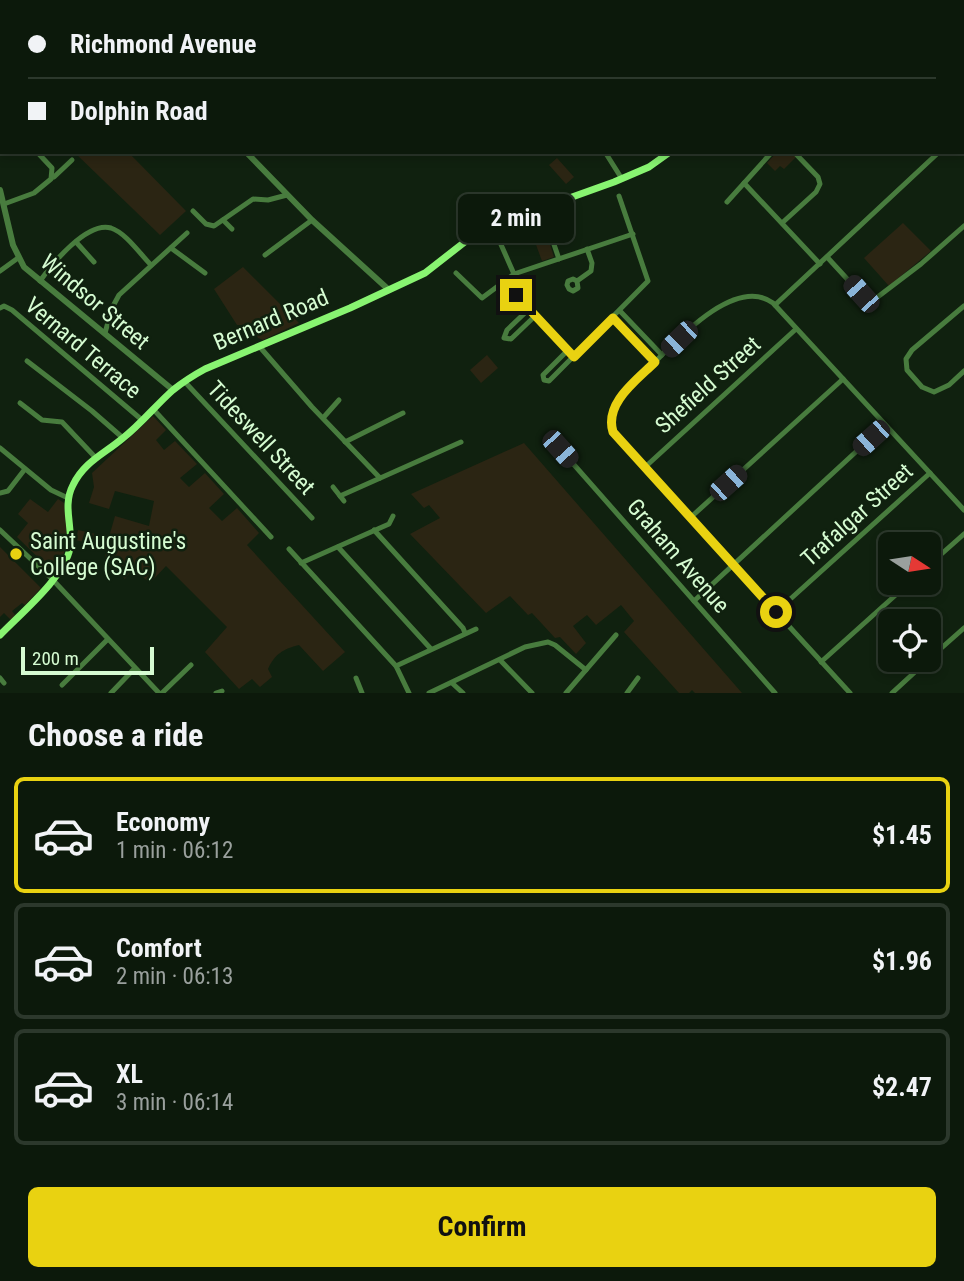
<!DOCTYPE html>
<meta charset="utf-8">
<style>
body{margin:0;font-family:"Roboto Condensed",sans-serif;background:#1a2619;color:#f1f3f6;height:100vh;display:flex;flex-direction:column;font-size:26px;white-space:nowrap}
*{box-sizing:border-box;margin:0}
p{font-size:23px;color:#9aa09d}
.icon{flex:none;width:38px;height:38px;fill:none;stroke:currentColor;stroke-width:2;stroke-linecap:round;stroke-linejoin:round}
.map{position:relative;height:693px;overflow:hidden}
.details{display:flex;flex-direction:column;background:#0c190b;flex:1}
.details>*{flex:none}
.hud{position:absolute;left:0px;top:0px;width:964px;height:154px;box-shadow:0 4px 10px #0003,0 0 0 2px #2c382c;display:grid;align-content:center;height:154px;padding:0 28px;background:#0c190b}
.needle{width:46px;rotate:102deg}
.fabs{position:absolute;left:878px;top:532px;display:grid;gap:14px}
.fabs a{display:grid;place-items:center;width:63px;height:63px;border-radius:10px;background:#0c190b;box-shadow:0 4px 10px #0003,0 0 0 2px #2c382c;font-size:35px}
.scale{position:absolute;left:21px;bottom:18px;width:133px;box-sizing:border-box;padding-left:7px;border:4px solid #d6fcd2;border-top:0;font-size:19px;line-height:24px;white-space:nowrap;color:#d6fcd2;-webkit-text-stroke:5px #10210f;paint-order:stroke}
.end{position:absolute;width:32px;height:32px;margin:-16px;border:9px solid #e9d211;background:#111;box-shadow:0 0 0 4px #111}
.from{border-radius:50%}
.bubble{position:absolute;height:49px;border-radius:10px;background:#0c190b;box-shadow:0 4px 10px #0003,0 0 0 2px #2c382c;font-size:23px;font-weight:700;line-height:49px;text-align:center}
.car{position:absolute;width:21px;height:42px;margin:-21px -10px;border-radius:9px;box-shadow:0 0 5px 2px #0007;background:linear-gradient(#222 24%,#8ab4d8 0 40%,#222 0 76%,#8ab4d8 0 86%,#222 0)}
.hud b{display:flex;align-items:center;gap:24px;height:66px;font-size:26px}
.hud b+b{border-top:2px solid #2c382c}
.hud i{width:18px;height:18px;background:#f1f3f6}
ul{padding:0;list-style:none}
li{display:flex;align-items:center;gap:21px;height:116px;margin:0 14px 10px;padding:0 14px;border:4px solid #2c382c;border-radius:10px}
li div{flex:1}
li b{display:block;font-size:26px}
li em{font-style:normal;font-weight:700}
li.on{border-color:#e9d211}
li>.icon{width:63px;height:63px;stroke-width:1.5}
h2{padding:0 28px;font-size:32px;line-height:84px}
.action{display:flex;gap:14px;margin-top:auto;padding:14px 28px}
.action a{flex:1;height:80px;border-radius:10px;background:#e9d211;color:#111;font-size:28px;font-weight:700;line-height:80px;text-align:center}
.map>svg:first-child{display:block}
</style>
<div class="map">
<svg width="964" height="693" viewBox="0 0 964 693">
<rect width="100%" height="100%" fill="#10210f"/>
<!-- green -->
<g fill="#2b2513">
<polygon points="74,152 128,152 186,211 160,235"/>
<polygon points="777,152 791,152 796,157 784,169 780,166 775,171 767,163"/>
<polygon points="557,158 574,177 566,184 549,165"/>
<polygon points="903,223 931,251 889,286 864,258"/>
<polygon points="548,238 554,257 542,261 535,242"/>
<polygon points="243,267 299,323 263,340 258,338 251,325 237,325 214,289"/>
<polygon points="487,355 498,368 481,383 470,370"/>
<path d="M153,416L166,430L156,440L164,450L175,441L197,464L180,478L189,487L205,473L224,494L209,508L222,521L237,508L259,533L247,545L345,652L323,671L299,645C283,649 275,654 268,669L272,677L260,687L252,679L239,689L205,652L227,627L166,566L150,583L133,569L125,579L104,561L107,549L76,540L78,530L109,537L115,516L149,526L154,501L115,491L109,509L89,503L94,487L92,473Z"/>
<polygon points="524,443 742,693 695,693 692,690 689,693 679,693 624,632 634,621 621,605 596,625 587,615 573,626 586,643 576,654 560,637 555,638 532,613 528,615 510,596 486,613 410,534 440,518 429,505 424,508 411,494"/>
<path d="M30,499L48,512L58,499L64,503C66,531 72,548 53,572L17,537L28,523L18,514Z"/>
<polygon points="0,547 41,588 25,605 22,603 12,611 15,615 11,620 4,613 0,617"/>
</g>
<g fill="none" stroke-linecap="round" stroke-linejoin="round">
<!-- minor -->
<g stroke="#487c3e" stroke-width="5">
<polyline points="93,0 94,2"/>
<polyline points="145,0 147,2"/>
<polyline points="424,0 435,0"/>
<polyline points="599,0 599,2"/>
<polyline points="65,2 67,0"/>
<polyline points="282,2 282,0"/>
<polyline points="659,2 659,0"/>
<polyline points="962,61 964,60"/>
<polyline points="0,127 2,127"/>
<polyline points="962,131 964,129"/>
<polyline points="169,152 170,153"/>
<polyline points="605,152 622,179"/>
<polyline points="54,177 72,160"/>
<polyline points="744,183 820,264"/>
<polyline points="727,202 772,152"/>
<polyline points="4,204 34,193 51,179 52,168 37,152"/>
<polyline points="193,211 206,224 214,226 253,199 268,200 287,195"/>
<polyline points="223,220 232,229"/>
<polyline points="782,223 816,192 820,184 818,177 794,152"/>
<polyline points="547,224 559,259"/>
<polyline points="499,240 514,274"/>
<polyline points="76,242 94,262"/>
<polyline points="171,248 205,273"/>
<polyline points="265,255 312,220"/>
<polyline points="827,257 861,294 868,299 875,299 921,264 964,226"/>
<polyline points="0,271 18,258"/>
<polyline points="456,273 482,298 514,274 633,234"/>
<path d="M40,281C52,264 87,221 111,228C126,233 140,254 151,265"/>
<polyline points="577,281 578,288 573,291 569,289 567,285 568,281 573,279 577,281 591,271 592,263 587,249"/>
<polyline points="504,282 569,352"/>
<polyline points="775,305 939,152"/>
<polyline points="964,306 912,350 906,359 907,370 922,387 934,392 949,385 964,371"/>
<polyline points="0,308 4,306 12,310 142,420"/>
<polyline points="529,309 507,330 504,338 511,339 535,316"/>
<polyline points="620,311 662,355"/>
<polyline points="613,318 655,362"/>
<polyline points="105,333 112,308 119,295 187,233"/>
<polyline points="259,346 312,407 380,478"/>
<polyline points="568,350 543,375 544,380 549,381 555,375 648,281 619,196"/>
<polyline points="27,361 92,411 123,438"/>
<polyline points="184,381 312,518"/>
<polyline points="20,403 42,420 62,422 95,457"/>
<polyline points="153,409 271,537"/>
<polyline points="323,418 339,400"/>
<polyline points="345,442 403,413"/>
<polyline points="554,442 775,693"/>
<polyline points="0,448 51,490 68,498"/>
<polyline points="644,468 796,329"/>
<polyline points="333,487 344,501"/>
<polyline points="0,493 8,491 25,469"/>
<polyline points="340,496 461,442"/>
<polyline points="690,518 843,379"/>
<polyline points="0,530 52,579 159,693"/>
<polyline points="374,530 463,628 465,633"/>
<polyline points="338,547 431,649"/>
<polyline points="289,549 396,666 409,693"/>
<polyline points="301,563 389,524 393,516"/>
<polyline points="929,565 964,534"/>
<polyline points="694,601 885,425"/>
<polyline points="776,612 930,473"/>
<polyline points="929,659 964,628"/>
<polyline points="500,660 532,693"/>
<polyline points="821,662 909,583"/>
<polyline points="396,666 476,629"/>
<polyline points="0,678 4,683"/>
<polyline points="356,678 362,693"/>
<polyline points="452,683 463,693"/>
<polyline points="62,685 108,639"/>
<polyline points="111,693 135,668"/>
<polyline points="162,693 191,665"/>
<polyline points="216,693 222,691"/>
<polyline points="429,693 525,647 548,642 555,645 586,670"/>
<polyline points="566,693 616,635"/>
<polyline points="627,693 638,678"/>
<path d="M850,693L617,438C612,430 609,422 613,412C619,394 638,380 651,366C675,342 735,275 773,303L964,510"/>
<polyline points="892,693 928,660"/>
</g>
<!-- tertiary -->
<g stroke="#487c3e" stroke-width="6">
<polyline points="135,2 136,0"/>
<polyline points="246,152 312,220 389,290"/>
<polyline points="0,190 13,245 24,267 173,390"/>
</g>
<!-- secondary -->
<g stroke="#88f471" stroke-width="7">
<polyline points="939,0 941,2"/>
<polyline points="949,0 951,2"/>
<polyline points="863,2 873,0"/>
<polyline points="881,2 888,0"/>
<polyline points="962,14 964,15"/>
<polyline points="962,23 964,24"/>
<path d="M0,635C20,614 65,577 70,548C73,526 62,506 73,485C84,462 104,454 123,438C141,424 156,405 173,390C183,382 194,375 205,369L350,308L425,273L466,241L497,224L614,182L649,167L670,152"/>
</g>
</g>
<g fill="none" stroke-linecap="round" stroke-linejoin="round">
<!-- route -->
<path stroke="#e9d211" stroke-width="9" d="M516,295L574,357L613,318L655,362C637,380 604,403 613,432L776,612"/>
</g>
<!-- markers -->
<circle fill="#e9d211" stroke="#10210f" stroke-width="2.5" cx="16" cy="554" r="7"/>
<g text-anchor="middle" dominant-baseline="central" stroke-width="5" stroke-linejoin="round" paint-order="stroke">
<!-- street labels -->
<g font-size="23" fill="#d6fcd2" stroke="#10210f">
<text transform="translate(95 302) rotate(40)">Windsor Street</text>
<text transform="translate(271 320) rotate(-23)">Bernard Road</text>
<text transform="translate(83 348) rotate(40)">Vernard Terrace</text>
<text transform="translate(708 385) rotate(-42)">Shefield Street</text>
<text transform="translate(261 438) rotate(47)">Tideswell Street</text>
<text transform="translate(857 515) rotate(-42)">Trafalgar Street</text>
<text transform="translate(678 556) rotate(49)">Graham Avenue</text>
</g>
<!-- poi labels -->
<g font-size="23" fill="#d6fcd2" stroke="#10210f" text-anchor="start">
<text x="30" y="541">Saint Augustine's<tspan x="30" dy="26">College (SAC)</tspan></text>
</g>
</g>
</svg>
<div class="fabs">
<a><svg class="needle" viewBox="-14 -14 28 28"><path d="M0-13l5 13h-10z" fill="#e53935"/><path d="M0 13l5-13h-10z" fill="#9aa09d"/></svg></a>
<a><svg class="icon" aria-label="locate" viewBox="0 0 24 24"><circle cx="12" cy="12" r="6"/><path d="M12 2v4M12 18v4M2 12h4M18 12h4"/></svg></a>
</div>
<div class="scale">200 m</div>
<i class="end from" style="left:776px;top:612px"></i>
<i class="end" style="left:516px;top:295px"></i>
<div class="bubble" style="left:458px;top:194px;width:116px">2 min</div>
<i class="car" style="left:861px;top:294px;rotate:318deg"></i>
<i class="car" style="left:679px;top:339px;rotate:226deg"></i>
<i class="car" style="left:871px;top:438px;rotate:228deg"></i>
<i class="car" style="left:560px;top:449px;rotate:138deg"></i>
<i class="car" style="left:728px;top:483px;rotate:48deg"></i>
<div class="hud">
<b><i class="from"></i>Richmond Avenue</b>
<b><i></i>Dolphin Road</b>
</div>
</div>
<section class="details">
<h2>Choose a ride</h2>
<ul>
<li class="on"><svg class="icon" aria-label="car" viewBox="0 0 24 24"><path d="M5 17H2v-5l4-1 3-4h7l3 4 3 1v5h-3M9 17h6M6 11h13"/><circle cx="7" cy="17" r="2"/><circle cx="17" cy="17" r="2"/></svg><div><b>Economy</b><p>1 min · 06:12</p></div><em>$1.45</em></li>
<li><svg class="icon" aria-label="car" viewBox="0 0 24 24"><path d="M5 17H2v-5l4-1 3-4h7l3 4 3 1v5h-3M9 17h6M6 11h13"/><circle cx="7" cy="17" r="2"/><circle cx="17" cy="17" r="2"/></svg><div><b>Comfort</b><p>2 min · 06:13</p></div><em>$1.96</em></li>
<li><svg class="icon" aria-label="car" viewBox="0 0 24 24"><path d="M5 17H2v-5l4-1 3-4h7l3 4 3 1v5h-3M9 17h6M6 11h13"/><circle cx="7" cy="17" r="2"/><circle cx="17" cy="17" r="2"/></svg><div><b>XL</b><p>3 min · 06:14</p></div><em>$2.47</em></li>
</ul>
<div class="action"><a>Confirm</a></div>
</section>
